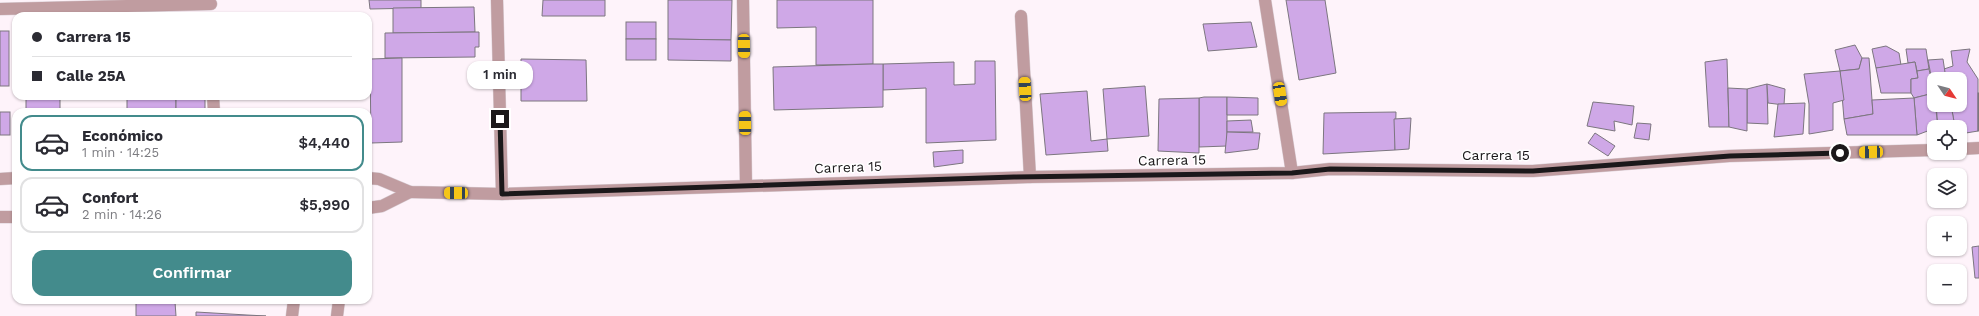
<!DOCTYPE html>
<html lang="es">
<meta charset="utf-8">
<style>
body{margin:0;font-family:"Work Sans",sans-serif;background:#f7f7f7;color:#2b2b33;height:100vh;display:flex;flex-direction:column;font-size:15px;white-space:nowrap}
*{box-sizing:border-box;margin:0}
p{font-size:13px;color:#7c7c81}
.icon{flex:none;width:22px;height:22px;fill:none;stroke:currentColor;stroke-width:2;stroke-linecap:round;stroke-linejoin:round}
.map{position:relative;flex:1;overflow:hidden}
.panel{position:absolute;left:12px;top:108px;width:360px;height:196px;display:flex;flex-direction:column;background:#fff;border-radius:12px;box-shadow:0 1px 3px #0004}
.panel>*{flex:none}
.hud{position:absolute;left:12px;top:12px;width:360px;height:88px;border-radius:12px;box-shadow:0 1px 3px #0004;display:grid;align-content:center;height:88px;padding:0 20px;background:#fff}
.needle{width:26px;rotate:125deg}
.controls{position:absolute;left:1927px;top:72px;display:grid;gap:8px}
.controls a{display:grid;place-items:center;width:40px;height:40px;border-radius:8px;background:#fff;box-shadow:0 1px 3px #0004;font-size:20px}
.end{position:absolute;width:18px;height:18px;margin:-9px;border:5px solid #1b181a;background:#fff;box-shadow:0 0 0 2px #fff}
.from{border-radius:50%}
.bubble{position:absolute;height:28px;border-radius:12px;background:#fff;box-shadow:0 1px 3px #0004;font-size:13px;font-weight:600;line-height:28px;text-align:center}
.car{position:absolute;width:12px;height:24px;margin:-12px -6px;border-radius:5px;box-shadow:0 0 3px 1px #0007;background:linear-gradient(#f5c518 24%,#345 0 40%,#f5c518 0 76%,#345 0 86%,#f5c518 0)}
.hud b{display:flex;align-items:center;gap:14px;height:38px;font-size:15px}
.hud b+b{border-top:1px solid #e1e1e2}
.hud i{width:10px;height:10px;background:#2b2b33}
ul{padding:7px 0 0;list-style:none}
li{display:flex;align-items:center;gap:12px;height:56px;margin:0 8px 6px;padding:0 12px;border:2px solid #e1e1e2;border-radius:12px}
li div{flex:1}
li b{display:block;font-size:15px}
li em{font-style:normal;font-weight:600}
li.current{border-color:#438b8c}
li>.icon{width:36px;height:36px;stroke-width:1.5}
.button{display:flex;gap:8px;margin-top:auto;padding:8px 20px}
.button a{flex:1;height:46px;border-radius:12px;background:#438b8c;color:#fff;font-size:16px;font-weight:600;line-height:46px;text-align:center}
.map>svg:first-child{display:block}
</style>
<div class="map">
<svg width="1979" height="316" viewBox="0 0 1979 316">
<rect width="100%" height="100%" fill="#fef3fa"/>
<!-- building -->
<g fill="#cfa8e7" stroke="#7c767f">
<polygon points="369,0 421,0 421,8 370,9"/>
<polygon points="543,0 605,0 605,16 542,16"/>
<polygon points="668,0 732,0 731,40 668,39"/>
<polygon points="777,0 873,0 873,64 816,65 816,27 777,28"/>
<polygon points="1286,0 1325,0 1336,73 1299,80"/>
<polygon points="474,7 475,32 393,33 393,8"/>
<rect x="626" y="22" width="30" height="17"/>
<polygon points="1251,22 1257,47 1208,51 1203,24"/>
<rect x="0" y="31" width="9" height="55"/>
<polygon points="479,32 479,47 475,47 475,57 385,58 385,33"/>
<rect x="626" y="39" width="30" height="21"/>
<polygon points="668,39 731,40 731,61 668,60"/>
<polygon points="1855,45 1862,58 1859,69 1840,71 1835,50"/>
<polygon points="1886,46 1899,53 1901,65 1876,68 1872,49"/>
<polygon points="1906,49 1926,49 1929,69 1917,71 1915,62 1908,63"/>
<polygon points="1970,49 1967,62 1978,79 1978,131 1960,134 1960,127 1955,127 1951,105 1960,105 1960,79 1946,79 1944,69 1953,66 1951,51"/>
<polygon points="402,58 402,142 371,143 370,59"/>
<polygon points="1862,58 1869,58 1873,114 1844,119 1840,71 1859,69"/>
<polygon points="521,59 586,60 587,101 521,101"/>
<polygon points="1727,59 1729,127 1709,127 1705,62"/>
<polygon points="1943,59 1946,79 1934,79 1934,91 1928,60"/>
<polygon points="975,61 995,61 996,140 926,143 926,88 883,90 883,64 954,62 954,85 975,84"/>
<polygon points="1915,62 1918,78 1911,79 1911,93 1881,93 1876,68"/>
<polygon points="873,64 883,64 883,107 774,110 773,67"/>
<polygon points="1929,69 1934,93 1914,98 1911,93 1911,79 1918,78 1917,71"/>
<polygon points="1840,71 1844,100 1833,103 1833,130 1809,134 1809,104 1804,74"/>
<polygon points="1767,84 1768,124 1747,123 1747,89"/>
<polygon points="1767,84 1785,89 1784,105 1768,103"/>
<polygon points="1145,86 1149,136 1107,139 1103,89"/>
<polygon points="1728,88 1747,89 1747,131 1729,127"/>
<polygon points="1087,91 1091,141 1107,139 1108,151 1046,155 1040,94"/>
<polygon points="1934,93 1938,127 1917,135 1914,98"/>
<rect x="1978" y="93" width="1" height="38"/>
<rect x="26" y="96" width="34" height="16"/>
<rect x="127" y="96" width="49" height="16"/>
<rect x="176" y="96" width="29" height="16"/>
<polygon points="1204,97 1227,97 1227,146 1199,147 1199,98"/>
<polygon points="1227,97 1258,98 1258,115 1227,115"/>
<polygon points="1199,98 1199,153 1158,151 1159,99"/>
<polygon points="1914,98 1917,135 1847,135 1844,119 1873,114 1872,100"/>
<polygon points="1593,102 1634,106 1632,125 1614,121 1615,131 1587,126"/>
<polygon points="1805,103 1803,134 1774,137 1778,104"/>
<polygon points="1936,105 1951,105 1955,127 1938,127"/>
<rect x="0" y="112" width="10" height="23"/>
<polygon points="1396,112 1395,150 1323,154 1324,113"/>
<polygon points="1411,118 1409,149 1395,150 1394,119"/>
<polygon points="1251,120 1253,132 1227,132 1227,121"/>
<polygon points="1637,123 1651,124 1649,140 1634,138"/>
<polygon points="1227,132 1260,133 1258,149 1225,153"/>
<polygon points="1595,133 1615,146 1608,156 1588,143"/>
<polygon points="963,150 963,163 934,167 933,152"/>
<polygon points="1979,246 1979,278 1975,278 1972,247"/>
<rect x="94" y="300" width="42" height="3"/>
<polygon points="136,300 175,300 175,302 136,303"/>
<polygon points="175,302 176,316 136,316 136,303"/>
<polygon points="196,312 247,315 266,316 196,316"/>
</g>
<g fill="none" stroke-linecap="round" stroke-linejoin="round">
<!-- minor casing -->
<g stroke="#dad0d6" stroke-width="13">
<g id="minor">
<polyline points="497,0 502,194"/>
<polyline points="743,0 746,185"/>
<polyline points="1265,0 1292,173"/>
<polyline points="0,9 211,4"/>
<polyline points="1021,16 1030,177"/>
<polyline points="213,96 214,112"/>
<polyline points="1960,149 1979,148"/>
<polyline points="368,178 379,179 410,192 502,194 1030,177 1292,173 1330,169 1533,171 1729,156 1934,150"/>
<polyline points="0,179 16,178"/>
<polyline points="368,208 382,206 410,192"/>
<polyline points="0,217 16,217"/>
<polyline points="292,316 294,300"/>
<polyline points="337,316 339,300"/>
</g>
</g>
<!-- minor -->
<use href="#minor" stroke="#c09ca0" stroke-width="12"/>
</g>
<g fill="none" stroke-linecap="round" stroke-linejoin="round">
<!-- route -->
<polyline stroke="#1b181a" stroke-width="5" points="500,119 502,194 1014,177 1292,173 1330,169 1533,171 1730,156 1840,153"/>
</g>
<g text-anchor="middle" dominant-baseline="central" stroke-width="3" stroke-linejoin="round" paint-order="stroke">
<!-- street labels -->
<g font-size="14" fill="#1b181a" stroke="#fff">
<text x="1496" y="155">Carrera 15</text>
<text transform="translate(1172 160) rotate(-1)">Carrera 15</text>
<text transform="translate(848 167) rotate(-2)">Carrera 15</text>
</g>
</g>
</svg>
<div class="controls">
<a><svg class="needle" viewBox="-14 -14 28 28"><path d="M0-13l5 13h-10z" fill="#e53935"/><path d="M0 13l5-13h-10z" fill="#7c7c81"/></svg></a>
<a><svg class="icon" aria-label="locate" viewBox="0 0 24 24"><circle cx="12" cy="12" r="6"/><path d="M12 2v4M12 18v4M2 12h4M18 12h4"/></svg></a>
<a><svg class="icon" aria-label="layers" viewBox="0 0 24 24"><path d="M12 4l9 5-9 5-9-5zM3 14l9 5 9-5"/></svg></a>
<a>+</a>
<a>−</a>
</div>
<i class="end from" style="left:1840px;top:153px"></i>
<i class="end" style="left:500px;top:119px"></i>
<div class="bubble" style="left:467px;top:61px;width:66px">1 min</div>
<i class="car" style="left:744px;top:46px;rotate:179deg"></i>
<i class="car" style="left:1025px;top:89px;rotate:357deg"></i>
<i class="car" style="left:1280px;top:94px;rotate:171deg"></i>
<i class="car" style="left:745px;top:123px;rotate:359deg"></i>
<i class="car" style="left:1871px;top:152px;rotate:268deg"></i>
<i class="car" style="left:456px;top:193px;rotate:271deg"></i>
<div class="hud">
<b><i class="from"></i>Carrera 15</b>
<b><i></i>Calle 25A</b>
</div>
<section class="panel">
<ul>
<li class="current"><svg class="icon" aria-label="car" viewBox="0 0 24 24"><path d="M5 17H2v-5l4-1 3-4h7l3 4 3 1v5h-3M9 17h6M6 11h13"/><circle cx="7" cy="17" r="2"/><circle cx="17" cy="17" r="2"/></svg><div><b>Económico</b><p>1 min · 14:25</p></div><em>$4,440</em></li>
<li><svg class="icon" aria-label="car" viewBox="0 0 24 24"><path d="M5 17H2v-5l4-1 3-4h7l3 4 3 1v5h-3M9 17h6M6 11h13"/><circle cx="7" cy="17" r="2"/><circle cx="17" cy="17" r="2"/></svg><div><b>Confort</b><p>2 min · 14:26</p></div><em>$5,990</em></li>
</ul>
<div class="button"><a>Confirmar</a></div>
</section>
</div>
